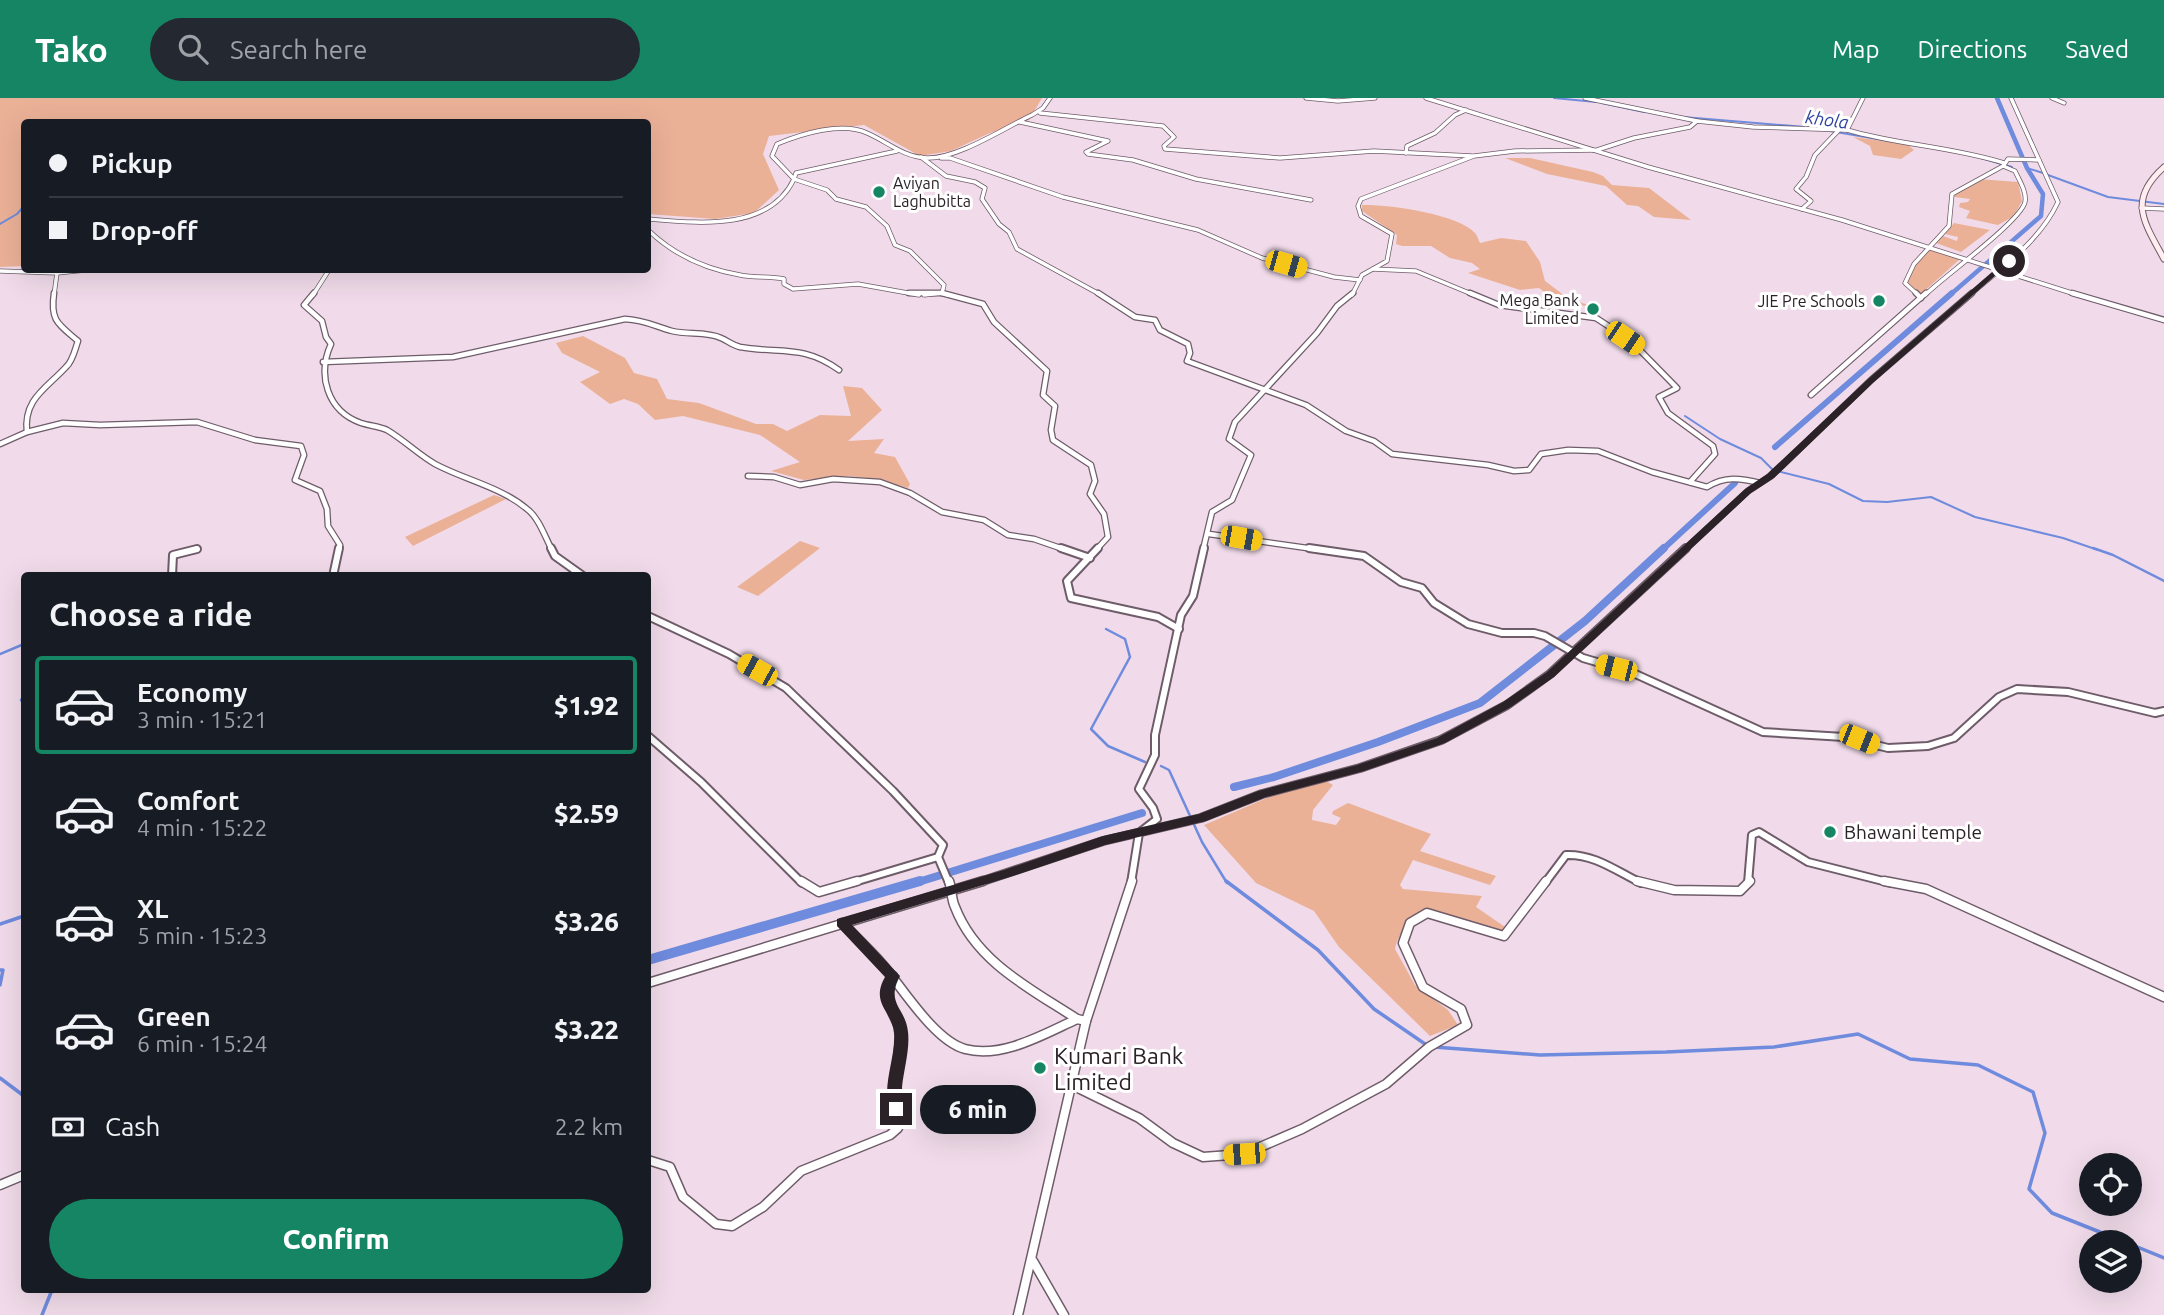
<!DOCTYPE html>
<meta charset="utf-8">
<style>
body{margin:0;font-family:Ubuntu,sans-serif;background:#242831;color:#f1f3f6;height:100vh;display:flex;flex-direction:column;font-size:26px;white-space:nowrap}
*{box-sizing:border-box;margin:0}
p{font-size:23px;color:#9ea1a6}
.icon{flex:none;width:38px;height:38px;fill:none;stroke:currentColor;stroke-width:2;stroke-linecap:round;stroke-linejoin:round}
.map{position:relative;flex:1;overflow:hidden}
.drawer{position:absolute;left:21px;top:474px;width:630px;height:721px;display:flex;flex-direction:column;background:#171b24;border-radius:7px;box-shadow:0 7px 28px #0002}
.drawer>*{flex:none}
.banner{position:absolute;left:21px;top:21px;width:630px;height:154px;border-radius:7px;box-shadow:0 7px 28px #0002;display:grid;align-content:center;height:154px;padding:0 28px;background:#171b24}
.fabs{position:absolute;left:2079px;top:1055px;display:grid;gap:14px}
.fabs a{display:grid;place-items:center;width:63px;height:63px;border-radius:50%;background:#171b24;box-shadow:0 7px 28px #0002;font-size:35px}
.end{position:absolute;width:32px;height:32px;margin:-16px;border:9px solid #2a2227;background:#fff;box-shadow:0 0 0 4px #fff}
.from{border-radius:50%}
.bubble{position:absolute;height:49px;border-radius:24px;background:#171b24;box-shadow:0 7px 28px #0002;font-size:23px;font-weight:800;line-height:49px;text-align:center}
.car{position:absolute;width:21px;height:42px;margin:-21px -10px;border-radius:9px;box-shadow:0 0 5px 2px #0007;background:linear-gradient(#f5c518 24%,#345 0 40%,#f5c518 0 76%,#345 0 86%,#f5c518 0)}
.banner b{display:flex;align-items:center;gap:24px;height:66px;font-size:26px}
.banner b+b{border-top:2px solid #363941}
.banner i{width:18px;height:18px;background:#f1f3f6}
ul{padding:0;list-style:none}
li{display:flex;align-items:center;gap:21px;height:98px;margin:0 14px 10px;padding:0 14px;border:4px solid transparent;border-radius:7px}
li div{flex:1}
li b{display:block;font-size:26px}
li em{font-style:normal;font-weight:800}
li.active{border-color:#168563}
li>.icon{width:63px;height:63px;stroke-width:1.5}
h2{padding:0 28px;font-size:32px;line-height:84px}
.pay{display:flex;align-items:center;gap:18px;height:77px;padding:0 28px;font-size:26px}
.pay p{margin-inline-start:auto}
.button{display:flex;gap:14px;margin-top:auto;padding:14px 28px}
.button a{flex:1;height:80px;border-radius:42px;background:#168563;color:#fff;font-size:28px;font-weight:800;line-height:80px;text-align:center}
header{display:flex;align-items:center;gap:42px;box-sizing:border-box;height:98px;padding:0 35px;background:#168563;color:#fff}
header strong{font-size:33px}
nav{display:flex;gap:38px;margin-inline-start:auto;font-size:24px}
.search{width:490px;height:63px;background:#242831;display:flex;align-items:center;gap:18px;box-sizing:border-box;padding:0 24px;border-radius:38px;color:#9ea1a6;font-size:26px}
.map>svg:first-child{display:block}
</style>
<header>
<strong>Tako</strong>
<div class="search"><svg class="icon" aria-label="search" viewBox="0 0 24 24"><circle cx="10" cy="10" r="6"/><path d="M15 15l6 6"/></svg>Search here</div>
<nav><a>Map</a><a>Directions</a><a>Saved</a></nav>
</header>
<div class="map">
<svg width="2164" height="1217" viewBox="0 0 2164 1217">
<rect width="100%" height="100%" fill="#f1dbea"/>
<!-- green -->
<g fill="#ebb197">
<polygon points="0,0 1042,0 1029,22 990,35 951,53 920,58 864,27 769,38 763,56 779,92 754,115 715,121 648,116 648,24 24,24 24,168 0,169"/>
<polygon points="1853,39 1907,46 1914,52 1901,61 1873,57 1870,48"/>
<polygon points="1505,60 1530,60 1593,74 1603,78 1612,87 1649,90 1691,122 1654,119 1638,108 1627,107 1606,88 1547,76"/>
<polygon points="1978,81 2018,84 2022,103 2014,118 1998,127 1966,120 1970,113 1959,109 1960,105 1968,104 1970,101 1954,99 1959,92"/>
<path d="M1362,107C1386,106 1459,116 1475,135C1477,137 1478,141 1480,145L1501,140L1526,143L1540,164L1545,183L1569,201L1592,208L1562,207L1539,190L1520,192L1468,175L1480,171L1472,165L1450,160L1431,148H1402L1396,146L1397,137L1362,113Z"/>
<polygon points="1954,125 1990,132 1961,154 1936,145 1943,138 1957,143 1958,139 1945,136"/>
<polygon points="1929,151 1960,161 1919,198 1906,185 1912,170"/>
<polygon points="583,238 625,260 634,275 657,281 667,301 699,305 756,326 773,326 787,333 820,317 851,318 843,288 862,290 882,312 848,343 884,341 874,355 895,359 910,386 908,390 876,381 849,378 804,382 771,373 800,364 760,337 683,318 655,322 638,306 624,301 610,306 580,284 600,274 562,255 556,245"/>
<polygon points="494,397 506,401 413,448 405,439"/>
<polygon points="800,443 820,450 758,498 737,489"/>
<path d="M1326,683L1333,687L1313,712L1312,722L1336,727L1341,720L1332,716L1333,713L1348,705L1431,736L1420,753L1496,778L1490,787L1413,762L1400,787L1403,791L1482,798L1476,809L1508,831L1502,836L1426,813C1411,823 1399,832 1395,851L1415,887L1448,912L1458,927L1430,938L1339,849L1314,813L1256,785L1204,727L1276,696Z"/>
</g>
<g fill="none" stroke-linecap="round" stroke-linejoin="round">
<!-- stream-far2 -->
<g stroke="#6f8bdd" stroke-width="2">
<polyline points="1554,0 1596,4"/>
<polyline points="1602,5 1644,14"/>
<polyline points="1671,18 1806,29"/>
<polyline points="1830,33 1895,44"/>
<polyline points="1981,60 2012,69"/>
<polyline points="2027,70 2043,75"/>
<polyline points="2048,77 2108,99 2164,106"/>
<polyline points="0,126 17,116 24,108"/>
<polyline points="1685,318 1720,341 1761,360 1773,372 1829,386 1863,403 1887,404 1931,399 1975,419 2063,440 2098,452"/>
</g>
<!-- stream-far1 -->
<g stroke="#6f8bdd" stroke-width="2.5">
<polyline points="2093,450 2113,457 2164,483"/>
<polyline points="1106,531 1125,541 1130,559 1091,631 1108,648 1145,664"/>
<polyline points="0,556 24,546"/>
<polyline points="24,599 21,602 24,606"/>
<polyline points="1161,668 1169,672 1202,744 1227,785"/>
</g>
<!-- stream -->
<g stroke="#6f8bdd" stroke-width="3.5">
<polyline points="1226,783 1318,852 1374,911 1428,948"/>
<polyline points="0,826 24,818"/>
<polyline points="0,872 3,872 0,887"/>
<polyline points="1434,949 1540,957 1666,954 1774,949 1858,936 1910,961 1978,967 2033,994 2045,1035 2029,1091 2052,1115 2125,1144"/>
<polyline points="0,980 24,998"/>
<polyline points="2130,1146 2164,1160"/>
<polyline points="42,1217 52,1192"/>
</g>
<!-- canal-far3 -->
<polyline stroke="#6f8bdd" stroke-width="4.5" points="1950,197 2041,118 2043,96 2027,70 1997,0"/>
<!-- canal-far2 -->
<g stroke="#6f8bdd" stroke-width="6">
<polyline points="1775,349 1952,195"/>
<polyline points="1662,452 1735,385"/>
</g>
<!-- canal-far1 -->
<g stroke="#6f8bdd" stroke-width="8">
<polyline points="1234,689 1274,679 1378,644 1480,605 1585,523 1664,450"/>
<polyline points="915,785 1142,715"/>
</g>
<!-- canal -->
<polyline stroke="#6f8bdd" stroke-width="10" points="648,862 920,783"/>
<!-- street-far3 casing -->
<g stroke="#6e5c69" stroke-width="5">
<g id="street-far3">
<polyline points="1306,0 1338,3 1375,0"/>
<polyline points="1426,0 1648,69 1842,122 2078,197"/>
<polyline points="1585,0 1697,23"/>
<polyline points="2052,0 2064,5"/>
<polyline points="1040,15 1163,28 1174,39 1164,48 1165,51 1280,60 1374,53 1472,58"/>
<polyline points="1020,24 1108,43 1086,54 1088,56 1133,62 1196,81 1311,102"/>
<path d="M1847,32C1899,47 1953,49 2004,65"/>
<polyline points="897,53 796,75 794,81 827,92 836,101 866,109 887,128 895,147 910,153 944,187 942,195 948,197"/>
<polyline points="1406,55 1407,48 1435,35 1455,17 1466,12"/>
<polyline points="921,59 946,78 975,84 985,90 982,101 999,126 1009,134 1017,151 1101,197"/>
<polyline points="941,60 950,60 1063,99 1198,132 1262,160 1334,179 1360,182"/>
<polyline points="2004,67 2008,61 2039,62"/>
<polyline points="2141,110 2164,111"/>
<polyline points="1802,111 1811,103 1796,91 1806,79 1815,57 1839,32"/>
<path d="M648,121C697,125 769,134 794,81L772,58L777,46C801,36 842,23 867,35C888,44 903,59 927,60C957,61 1004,30 1032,17L1043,10L1050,0"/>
<path d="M648,132C674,157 705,171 740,177C754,180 769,178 784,181V186L793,191L858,186L919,197"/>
<polyline points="1373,171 1416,173 1474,197"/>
<polyline points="0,173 57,175 86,172"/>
<polyline points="54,197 57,175"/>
<polyline points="313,197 329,172"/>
<polyline points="924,197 942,195"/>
<polyline points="1352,197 1362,177 1387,163 1392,136 1361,118 1358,108 1361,101 1474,58 1515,53 1597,52 1634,40 1690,29 1697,23 1753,29 1847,32 1863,0"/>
<path d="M1918,197L1905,185L1914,166L1949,128L1952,96L2003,68L2015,73C2019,82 2027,94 2025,104C2021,123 1943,179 1925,197"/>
<path d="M1970,197C2002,169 2040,143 2058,104L2011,0"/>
</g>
</g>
<!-- street-far2 casing -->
<g stroke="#6e5c69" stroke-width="7">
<g id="street-far2">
<path d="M314,195L304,207L322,223L326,239L331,246C317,277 327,313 361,325C370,328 379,328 387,332C404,342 419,357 435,366C465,382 501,389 527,411C539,420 545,439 552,452"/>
<polyline points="909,195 942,195"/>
<polyline points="942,195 983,206 994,224 1047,273 1043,297 1055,308 1051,332 1053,342 1091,367 1095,383 1090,396 1104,416 1108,439 1096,452"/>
<path d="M1098,195L1135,219L1155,222L1160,232L1188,246L1190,255L1187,263L1306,307L1346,333L1374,343L1392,356L1488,367L1514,373L1529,372L1541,356L1568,352L1598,353L1652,374L1707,389C1725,378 1740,380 1760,385"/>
<polyline points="1470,195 1499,207 1596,220 1630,242 1677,290 1659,299 1668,315 1713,348 1715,356 1690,384"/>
<polyline points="1916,195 1921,200"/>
<polyline points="2072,195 2164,222"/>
<path d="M323,264L453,259L625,221C645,222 654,228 672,233C687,237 707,233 721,240C728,243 732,247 740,249C780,256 803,246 839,272"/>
<polyline points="1811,297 1926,195"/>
<path d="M27,334C23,301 47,290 66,269C73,263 75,251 78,243C58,226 50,223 54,195"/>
<polyline points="0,346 27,334 63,325 100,327 197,324 255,342 301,348 304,357 295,382 320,393 327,411 328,428 340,447 339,452"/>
<polyline points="748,378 774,379 800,387 833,381 880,384 910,395 942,414 984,422 1008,437 1034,441 1066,452"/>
<polyline points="1209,436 1321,452"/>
<polyline points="193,452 197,451"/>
<polyline points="1203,452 1212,414 1232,402 1251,357 1229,341 1235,324 1317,235 1337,208 1353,195"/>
<polyline points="1684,452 1748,393 1771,378 1871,282 1972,195"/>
</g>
</g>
<!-- street-far1 casing -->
<g stroke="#6e5c69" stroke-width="10">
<g id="street-far1">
<polyline points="551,450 555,458 583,478"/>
<polyline points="1061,450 1090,460"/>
<polyline points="1098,450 1067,483 1071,500 1158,519 1179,531"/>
<polyline points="1309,450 1364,458 1401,484 1422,490 1434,505 1468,526 1502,535 1534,535 1545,538 1583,560 1631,574 1763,634 1844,639 1888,650 1928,648 1954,640 1999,599 2017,591 2068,594 2155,615 2164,613"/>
<polyline points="172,478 173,457 197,451"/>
<polyline points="333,478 339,450"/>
<polyline points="648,518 729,556 786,590 893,693 943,747 938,759 949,785"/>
<polyline points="648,638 701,684 802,785"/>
<polyline points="851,785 938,759"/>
<polyline points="977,785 1103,743 1201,720 1262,696 1360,670 1441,642 1507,607 1550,576 1686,450"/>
<polyline points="1131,785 1139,735 1157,721 1153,710 1139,691 1155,657 1155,637 1181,517 1193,498 1204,450"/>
<path d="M1545,785L1566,757C1595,756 1616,773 1641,785"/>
<polyline points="1748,785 1752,737 1759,734 1808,764 1891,785"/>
</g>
</g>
<!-- street casing -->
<g stroke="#6e5c69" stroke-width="11">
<g id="street">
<polyline points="801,783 819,794 857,783"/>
<path d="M949,783C952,791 951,801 955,809C976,864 1031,891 1077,921L1086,923"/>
<polyline points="1637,783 1674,792 1740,793 1750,783"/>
<polyline points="1884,783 1926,791 2164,899"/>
<path d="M842,825C856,839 870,852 883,867C903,891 935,943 965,951C1002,961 1044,936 1077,921"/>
<polyline points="648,885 983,783"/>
<polyline points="1072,987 1139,1020 1173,1045 1203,1059 1244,1056 1302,1031 1386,986 1429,949 1467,927 1461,911 1423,889 1403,845 1410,825 1427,815 1504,838 1546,783"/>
<polyline points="648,1062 670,1069 683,1099 716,1126 732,1128 763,1109 801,1073 890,1037 898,1030 895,992 901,933 888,905 887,889 893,878"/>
<polyline points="0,1087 24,1077"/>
<polyline points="1033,1163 1064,1217"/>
<polyline points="1018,1217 1086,923 1132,783"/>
</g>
</g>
<!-- secondary casing -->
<g stroke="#6e5c69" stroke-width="7">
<path id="secondary" d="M2164,69C2127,102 2144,124 2164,161"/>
</g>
<!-- street-far3 -->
<use href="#street-far3" stroke="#fff" stroke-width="3.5"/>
<!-- street-far2 -->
<use href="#street-far2" stroke="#fff" stroke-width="4.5"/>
<!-- street-far1 -->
<use href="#street-far1" stroke="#fff" stroke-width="6"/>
<!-- street -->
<use href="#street" stroke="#fff" stroke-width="8"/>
<!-- secondary -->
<use href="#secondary" stroke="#ffedef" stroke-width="5"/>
</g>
<!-- route -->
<path fill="#2a2227" d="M2006,162L2012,163L1874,284L1774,380L1751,395L1554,579L1511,609L1445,645L1364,673L1266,699L1206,723L1105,747L1013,778L852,827L900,878C885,906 906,910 908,934C910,951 904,971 902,989C902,998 905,1007 902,1016H891C880,990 896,961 894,935C892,912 870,906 885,879L837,828V821L1004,772L1103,738L1199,716L1258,693L1357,667L1437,640L1503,604L1547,574L1745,391L1767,376L1868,281Z"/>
<!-- markers -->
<g fill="#168563" stroke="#fff" stroke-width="2.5">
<circle cx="879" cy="94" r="7"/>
<circle cx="1879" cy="203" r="7"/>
<circle cx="1593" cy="211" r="7"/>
<circle cx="1830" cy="734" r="7"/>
<circle cx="1040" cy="970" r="7"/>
</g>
<g text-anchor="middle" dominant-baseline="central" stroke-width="6" stroke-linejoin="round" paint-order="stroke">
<!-- far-poi labels -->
<g font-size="16" fill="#2a2227" stroke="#fff" text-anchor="end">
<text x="893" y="85" text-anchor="start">Aviyan<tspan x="893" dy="18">Laghubitta</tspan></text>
<text x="1579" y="202">Mega Bank<tspan x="1579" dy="18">Limited</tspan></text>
<text x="1865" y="203">JIE Pre Schools</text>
</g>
<!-- far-water labels -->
<g font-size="18" font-style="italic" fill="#2c43a2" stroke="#fff">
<text transform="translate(1827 21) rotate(8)">khola</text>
</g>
<!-- poi labels -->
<g font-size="19" fill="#2a2227" stroke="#fff" text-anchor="start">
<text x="1844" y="734">Bhawani temple</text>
</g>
<!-- near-poi labels -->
<g font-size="23" fill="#2a2227" stroke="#fff" text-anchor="start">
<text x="1054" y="957">Kumari Bank<tspan x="1054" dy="26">Limited</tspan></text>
</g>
</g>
</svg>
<div class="fabs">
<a><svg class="icon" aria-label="locate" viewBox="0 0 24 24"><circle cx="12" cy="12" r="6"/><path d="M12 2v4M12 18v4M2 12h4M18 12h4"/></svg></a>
<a><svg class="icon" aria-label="layers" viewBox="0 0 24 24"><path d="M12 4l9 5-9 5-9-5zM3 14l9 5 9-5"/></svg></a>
</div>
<i class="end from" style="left:2009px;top:163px"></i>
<i class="end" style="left:896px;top:1011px"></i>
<div class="bubble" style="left:920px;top:987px;width:116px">6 min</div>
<i class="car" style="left:1286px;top:166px;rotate:106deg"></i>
<i class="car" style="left:1625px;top:240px;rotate:124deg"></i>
<i class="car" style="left:1241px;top:440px;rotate:100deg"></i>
<i class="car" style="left:1616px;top:570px;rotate:284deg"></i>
<i class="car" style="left:757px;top:572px;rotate:299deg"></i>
<i class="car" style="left:1859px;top:641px;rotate:112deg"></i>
<i class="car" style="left:1244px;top:1056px;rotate:266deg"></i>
<div class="banner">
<b><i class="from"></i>Pickup</b>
<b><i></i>Drop-off</b>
</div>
<section class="drawer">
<h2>Choose a ride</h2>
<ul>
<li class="active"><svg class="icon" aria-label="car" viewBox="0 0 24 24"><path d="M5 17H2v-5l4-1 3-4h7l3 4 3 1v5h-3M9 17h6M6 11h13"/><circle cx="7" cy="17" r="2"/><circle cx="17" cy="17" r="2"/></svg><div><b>Economy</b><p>3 min · 15:21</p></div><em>$1.92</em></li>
<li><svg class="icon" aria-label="car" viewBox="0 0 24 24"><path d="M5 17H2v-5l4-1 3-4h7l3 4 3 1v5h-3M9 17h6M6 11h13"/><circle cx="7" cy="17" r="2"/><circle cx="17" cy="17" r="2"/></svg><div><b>Comfort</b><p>4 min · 15:22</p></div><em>$2.59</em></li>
<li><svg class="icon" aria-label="car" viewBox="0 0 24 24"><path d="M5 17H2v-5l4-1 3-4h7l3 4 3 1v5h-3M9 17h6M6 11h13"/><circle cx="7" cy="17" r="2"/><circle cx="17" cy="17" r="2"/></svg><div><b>XL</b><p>5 min · 15:23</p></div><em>$3.26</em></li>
<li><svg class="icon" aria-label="car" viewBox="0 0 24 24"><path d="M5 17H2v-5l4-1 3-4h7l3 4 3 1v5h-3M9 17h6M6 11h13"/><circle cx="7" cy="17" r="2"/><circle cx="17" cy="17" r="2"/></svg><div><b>Green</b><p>6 min · 15:24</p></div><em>$3.22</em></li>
</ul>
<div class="pay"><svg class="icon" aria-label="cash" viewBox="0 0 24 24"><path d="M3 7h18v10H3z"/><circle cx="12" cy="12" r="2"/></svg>Cash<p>2.2 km</p></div>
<div class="button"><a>Confirm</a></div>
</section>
</div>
